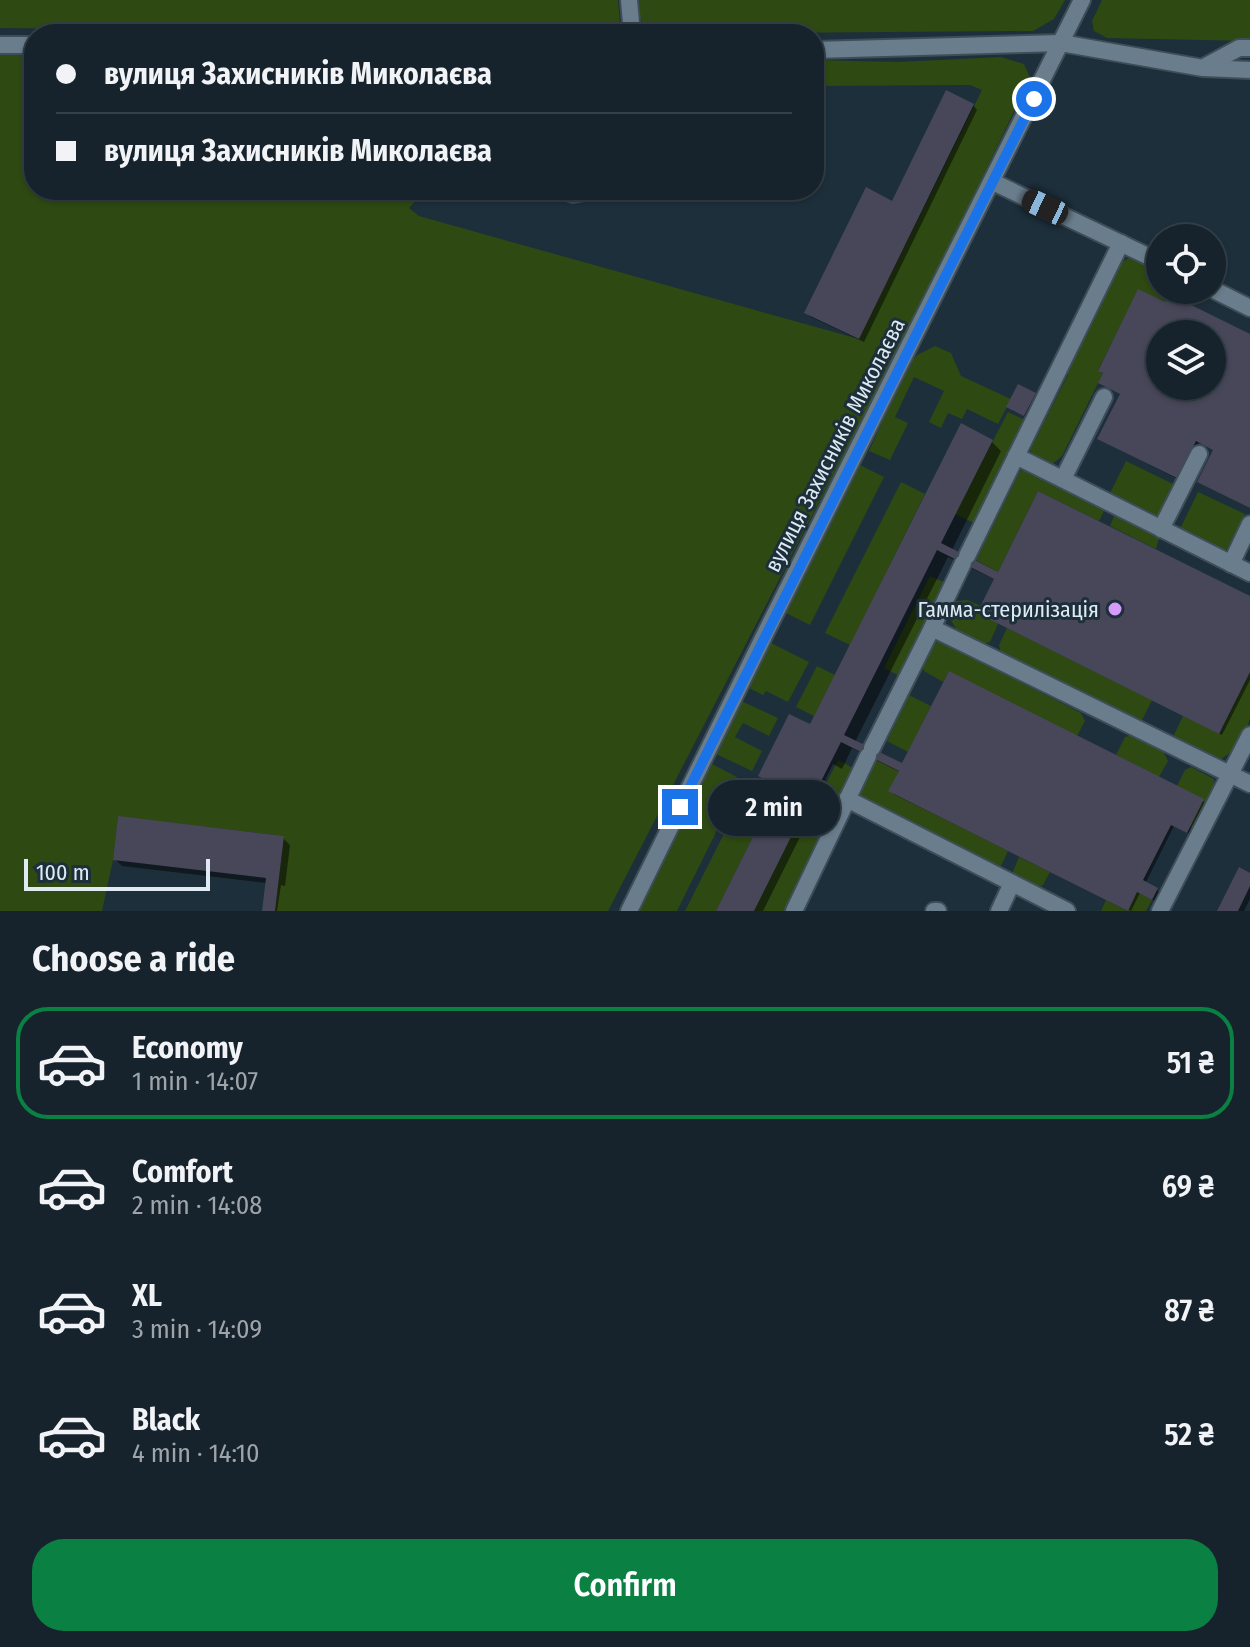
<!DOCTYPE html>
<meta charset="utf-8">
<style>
body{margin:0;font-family:"Fira Sans Condensed",sans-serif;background:#1f2b34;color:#f1f3f6;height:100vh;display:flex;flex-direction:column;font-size:30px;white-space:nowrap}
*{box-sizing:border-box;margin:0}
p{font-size:26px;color:#9ea4a9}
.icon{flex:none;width:44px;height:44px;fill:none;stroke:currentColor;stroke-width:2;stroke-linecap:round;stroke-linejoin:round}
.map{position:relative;height:911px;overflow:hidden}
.panel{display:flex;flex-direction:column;background:#16232c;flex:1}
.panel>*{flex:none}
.top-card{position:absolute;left:24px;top:24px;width:800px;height:176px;border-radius:32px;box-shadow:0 2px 6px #0004,0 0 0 2px #354048;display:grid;align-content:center;height:176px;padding:0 32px;background:#16232c}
.fabs{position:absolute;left:1146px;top:224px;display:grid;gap:16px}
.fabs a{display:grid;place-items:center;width:80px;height:80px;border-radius:50%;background:#16232c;box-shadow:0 2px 6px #0004,0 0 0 2px #354048;font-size:40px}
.scale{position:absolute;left:24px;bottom:20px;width:186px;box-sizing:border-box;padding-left:8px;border:4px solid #dfeaf3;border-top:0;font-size:22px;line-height:28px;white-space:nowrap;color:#dfeaf3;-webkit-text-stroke:6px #1d2f3b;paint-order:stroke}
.end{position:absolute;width:36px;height:36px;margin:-18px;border:10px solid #1a73e8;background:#fff;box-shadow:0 0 0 4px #fff}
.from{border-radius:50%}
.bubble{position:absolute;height:56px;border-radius:28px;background:#16232c;box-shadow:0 2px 6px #0004,0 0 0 2px #354048;font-size:26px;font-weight:600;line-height:56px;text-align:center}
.car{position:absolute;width:24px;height:48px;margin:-24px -12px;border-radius:10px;box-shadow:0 0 6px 2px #0007;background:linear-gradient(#222 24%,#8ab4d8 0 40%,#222 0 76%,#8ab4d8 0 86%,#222 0)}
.top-card b{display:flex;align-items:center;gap:28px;height:76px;font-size:30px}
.top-card b+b{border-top:2px solid #354048}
.top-card i{width:20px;height:20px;background:#f1f3f6}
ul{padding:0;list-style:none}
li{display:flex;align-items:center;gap:24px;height:112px;margin:0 16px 12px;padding:0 16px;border:4px solid transparent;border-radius:32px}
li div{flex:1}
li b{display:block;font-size:30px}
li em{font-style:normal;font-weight:600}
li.active{border-color:#0b8043}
li>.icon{width:72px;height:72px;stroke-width:1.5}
h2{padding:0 32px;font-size:36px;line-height:96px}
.primary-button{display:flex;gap:16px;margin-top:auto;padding:16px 32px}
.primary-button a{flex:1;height:92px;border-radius:32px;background:#0b8043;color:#fff;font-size:32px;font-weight:600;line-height:92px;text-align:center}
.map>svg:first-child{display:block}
</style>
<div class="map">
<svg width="1250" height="911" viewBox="0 0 1250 911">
<rect width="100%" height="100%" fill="#1d2f3b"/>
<!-- green -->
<g fill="#2e4912">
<polygon points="0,0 618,0 621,34 0,28"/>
<polygon points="638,0 1065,0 1054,19 1033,31 646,34 640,17"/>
<polygon points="1102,0 1250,0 1250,41 1107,38 1094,31 1092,21"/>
<polygon points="0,52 34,52 34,190 425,190 409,208 419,216 859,339 982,90 970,85 814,86 814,60 898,62 1001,57 1024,64 1030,78 926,295 608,911 275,911 284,836 118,817 113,860 102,911 0,911"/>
<polygon points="1135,254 1160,268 1160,290 1171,290 1165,302 1138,290 1098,370 1103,373 1062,456 1051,465 1034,458 1030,450 1068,375 1066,366 1116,266"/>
<polygon points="935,346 951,353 961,376 1011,399 998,424 967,409 962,419 948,413 941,428 929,422 944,391 914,377 895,417 908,423 890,460 869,451 908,365 917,355"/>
<polygon points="1008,412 1027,421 976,524 955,514"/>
<polygon points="1126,461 1173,484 1156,519 1109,495"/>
<polygon points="860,465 884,477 810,625 786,613"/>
<polygon points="1029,469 1106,507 1099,521 1038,491 998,572 976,560 1020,471"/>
<polygon points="901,482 925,494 850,645 825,633"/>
<polygon points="1198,492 1245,514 1227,549 1220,552 1179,531"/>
<polygon points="1119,514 1160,535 1156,549 1110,526 1114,516"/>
<polygon points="930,576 948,584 901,677 884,668"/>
<polygon points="968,600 981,606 998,624 990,642 982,644 957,631 949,616 954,601"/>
<polygon points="1007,628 1152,700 1142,720 1137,722 1001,654 999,645"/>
<polygon points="939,641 1081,713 1085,721 1077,736 949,672 943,682 924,671 922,666 931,645"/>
<polygon points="771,643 809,662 788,702 766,691 763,695 749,688"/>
<polygon points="817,666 835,675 814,716 796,707"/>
<path d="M1250,672C1250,686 1250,704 1250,718C1246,735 1232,756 1216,761L1172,739L1183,716L1220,733Z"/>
<polygon points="909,695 931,706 908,752 887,741"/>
<polygon points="739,700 778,718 769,736 743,723 735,737 762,751 752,771 714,753"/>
<polygon points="1132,735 1163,751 1168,761 1159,777 1116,755 1125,737"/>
<polygon points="838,760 857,770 835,813 816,803"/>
<polygon points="877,760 899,771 889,791 1008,851 1001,866 995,867 862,800 860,793"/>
<polygon points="710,763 737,777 724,802 729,806 677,911 639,911 638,905"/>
<polygon points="1191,767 1214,779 1214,790 1195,830 1190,827 1177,786 1185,770"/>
<polygon points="750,782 774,794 716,911 685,911"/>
<polygon points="805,809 830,822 785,911 754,911"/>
<polygon points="1019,857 1050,872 1043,885 1038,888 1012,874"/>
<polygon points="1137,892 1152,900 1146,911 1101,911 1106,900 1127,911"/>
</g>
<!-- shadow -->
<g fill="#0007" fill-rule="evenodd">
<polygon points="973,105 977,110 864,342 811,317 807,312"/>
<path d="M1139,292L1250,336V508L1200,482L1215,450L1199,442L1180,480L1102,441L1122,394L1100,370ZM1160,334H1212V386H1160Z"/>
<polygon points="1034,394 1037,397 1027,417 1012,410"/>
<polygon points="991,441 1001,451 952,550 999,574 1250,598 1250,680 1222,735 982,615 996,580 948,557 855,742 903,766 1203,801 1205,803 1190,834 1174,826 1145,884 1160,892 1155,901 1140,893 1131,911 893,794 900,772 852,748 842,769 833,764 813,804 760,776 811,727"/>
<polygon points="803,810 810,817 763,911 718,911"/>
<polygon points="283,838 290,845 285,886 281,885 277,911 264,911 267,883 122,866 115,859"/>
<polygon points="1250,875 1250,899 1244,911 1220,911"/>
</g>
<!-- building -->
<g fill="#48475a" fill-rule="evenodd">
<polygon points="946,90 974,104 859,339 804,313 866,187 892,201"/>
<path d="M1138,289L1165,302L1169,294L1250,334V508L1197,482L1213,450L1196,441L1177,478L1097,439L1120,394L1098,383L1103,373L1098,371ZM1160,334H1212V386H1160Z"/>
<polygon points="1018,384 1036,393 1024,416 1006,407"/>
<polygon points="961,423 993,440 941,543 998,572 1038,491 1250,596 1250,672 1219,734 977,613 994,579 937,550 844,735 902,763 949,671 1204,799 1187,833 1171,825 1143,880 1158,888 1152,900 1137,892 1128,911 888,791 899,771 841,742 810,803 758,776 789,714 810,724"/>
<polygon points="774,794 805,809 754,911 716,911"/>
<polygon points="118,816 284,836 275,911 262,911 266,878 113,860"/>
<polygon points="1239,867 1250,873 1250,886 1238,911 1217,911"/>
</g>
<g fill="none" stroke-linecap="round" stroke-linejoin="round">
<!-- minor casing -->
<g stroke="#3e4d58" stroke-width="20">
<g id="minor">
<polyline points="629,0 632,34"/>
<polyline points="0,45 34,45"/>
<polyline points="814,50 1061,43 1203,68 1250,70"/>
<polyline points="1204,67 1239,48 1250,48"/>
<polyline points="993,182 1160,262"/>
<polyline points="563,190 573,194 596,190"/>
<polyline points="1212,289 1250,308"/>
<polyline points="1016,456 1250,573"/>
<polyline points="1063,479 1104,397"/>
<polyline points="1161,529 1199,454"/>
<polyline points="967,556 1121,243"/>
<polyline points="1231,564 1250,524"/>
<polyline points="932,628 963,563"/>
<polyline points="872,748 932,628 1250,784"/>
<polyline points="847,799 1067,911"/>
<polyline points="629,911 765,634 1082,0"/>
<polyline points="794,911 868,756"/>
<polyline points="934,911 938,911"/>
<polyline points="999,911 1012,883"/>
<polyline points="1160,911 1250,735"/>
</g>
</g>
<!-- minor -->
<use href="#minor" stroke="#697d8c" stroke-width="16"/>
</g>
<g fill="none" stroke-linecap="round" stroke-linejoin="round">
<!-- route -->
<polyline stroke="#1a73e8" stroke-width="10" points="680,807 1034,99"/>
</g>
<!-- markers -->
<circle fill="#d69bfa" stroke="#1d2f3b" stroke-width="3" cx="1115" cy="609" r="8"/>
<g text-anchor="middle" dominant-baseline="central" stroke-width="6" stroke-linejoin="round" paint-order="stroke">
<!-- street labels -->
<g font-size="22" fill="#dfeaf3" stroke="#1d2f3b">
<text transform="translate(835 445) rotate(-63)">вулиця Захисників Миколаєва</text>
</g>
<!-- poi labels -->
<g font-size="22" fill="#dfeaf3" stroke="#1d2f3b" text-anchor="end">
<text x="1099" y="609">Гамма-стерилізація</text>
</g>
</g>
</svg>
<div class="fabs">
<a><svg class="icon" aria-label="locate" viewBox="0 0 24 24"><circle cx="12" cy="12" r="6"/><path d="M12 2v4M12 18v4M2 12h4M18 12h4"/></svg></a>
<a><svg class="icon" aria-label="layers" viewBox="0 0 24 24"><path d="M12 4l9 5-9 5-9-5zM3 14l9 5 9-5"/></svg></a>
</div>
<div class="scale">100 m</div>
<i class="end from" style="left:1034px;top:99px"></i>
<i class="end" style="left:680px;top:807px"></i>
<div class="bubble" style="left:708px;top:780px;width:132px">2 min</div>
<i class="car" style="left:1045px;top:207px;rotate:295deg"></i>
<div class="top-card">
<b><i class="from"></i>вулиця Захисників Миколаєва</b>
<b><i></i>вулиця Захисників Миколаєва</b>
</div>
</div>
<section class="panel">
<h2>Choose a ride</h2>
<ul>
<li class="active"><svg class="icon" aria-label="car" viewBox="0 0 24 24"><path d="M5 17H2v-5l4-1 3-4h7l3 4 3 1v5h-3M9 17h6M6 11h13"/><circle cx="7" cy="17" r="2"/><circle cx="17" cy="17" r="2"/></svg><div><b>Economy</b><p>1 min · 14:07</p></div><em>51 ₴</em></li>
<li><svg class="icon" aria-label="car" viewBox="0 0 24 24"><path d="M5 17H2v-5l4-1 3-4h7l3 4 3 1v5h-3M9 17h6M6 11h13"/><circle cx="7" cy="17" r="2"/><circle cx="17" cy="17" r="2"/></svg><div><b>Comfort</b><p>2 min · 14:08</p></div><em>69 ₴</em></li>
<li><svg class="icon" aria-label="car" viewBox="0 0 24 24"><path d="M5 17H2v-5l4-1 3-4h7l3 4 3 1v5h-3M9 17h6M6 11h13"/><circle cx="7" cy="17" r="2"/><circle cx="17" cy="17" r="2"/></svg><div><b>XL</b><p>3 min · 14:09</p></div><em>87 ₴</em></li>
<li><svg class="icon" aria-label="car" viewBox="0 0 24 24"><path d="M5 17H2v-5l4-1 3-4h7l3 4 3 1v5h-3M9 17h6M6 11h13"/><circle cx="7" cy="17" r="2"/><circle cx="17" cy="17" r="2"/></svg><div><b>Black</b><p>4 min · 14:10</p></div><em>52 ₴</em></li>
</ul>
<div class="primary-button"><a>Confirm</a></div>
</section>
